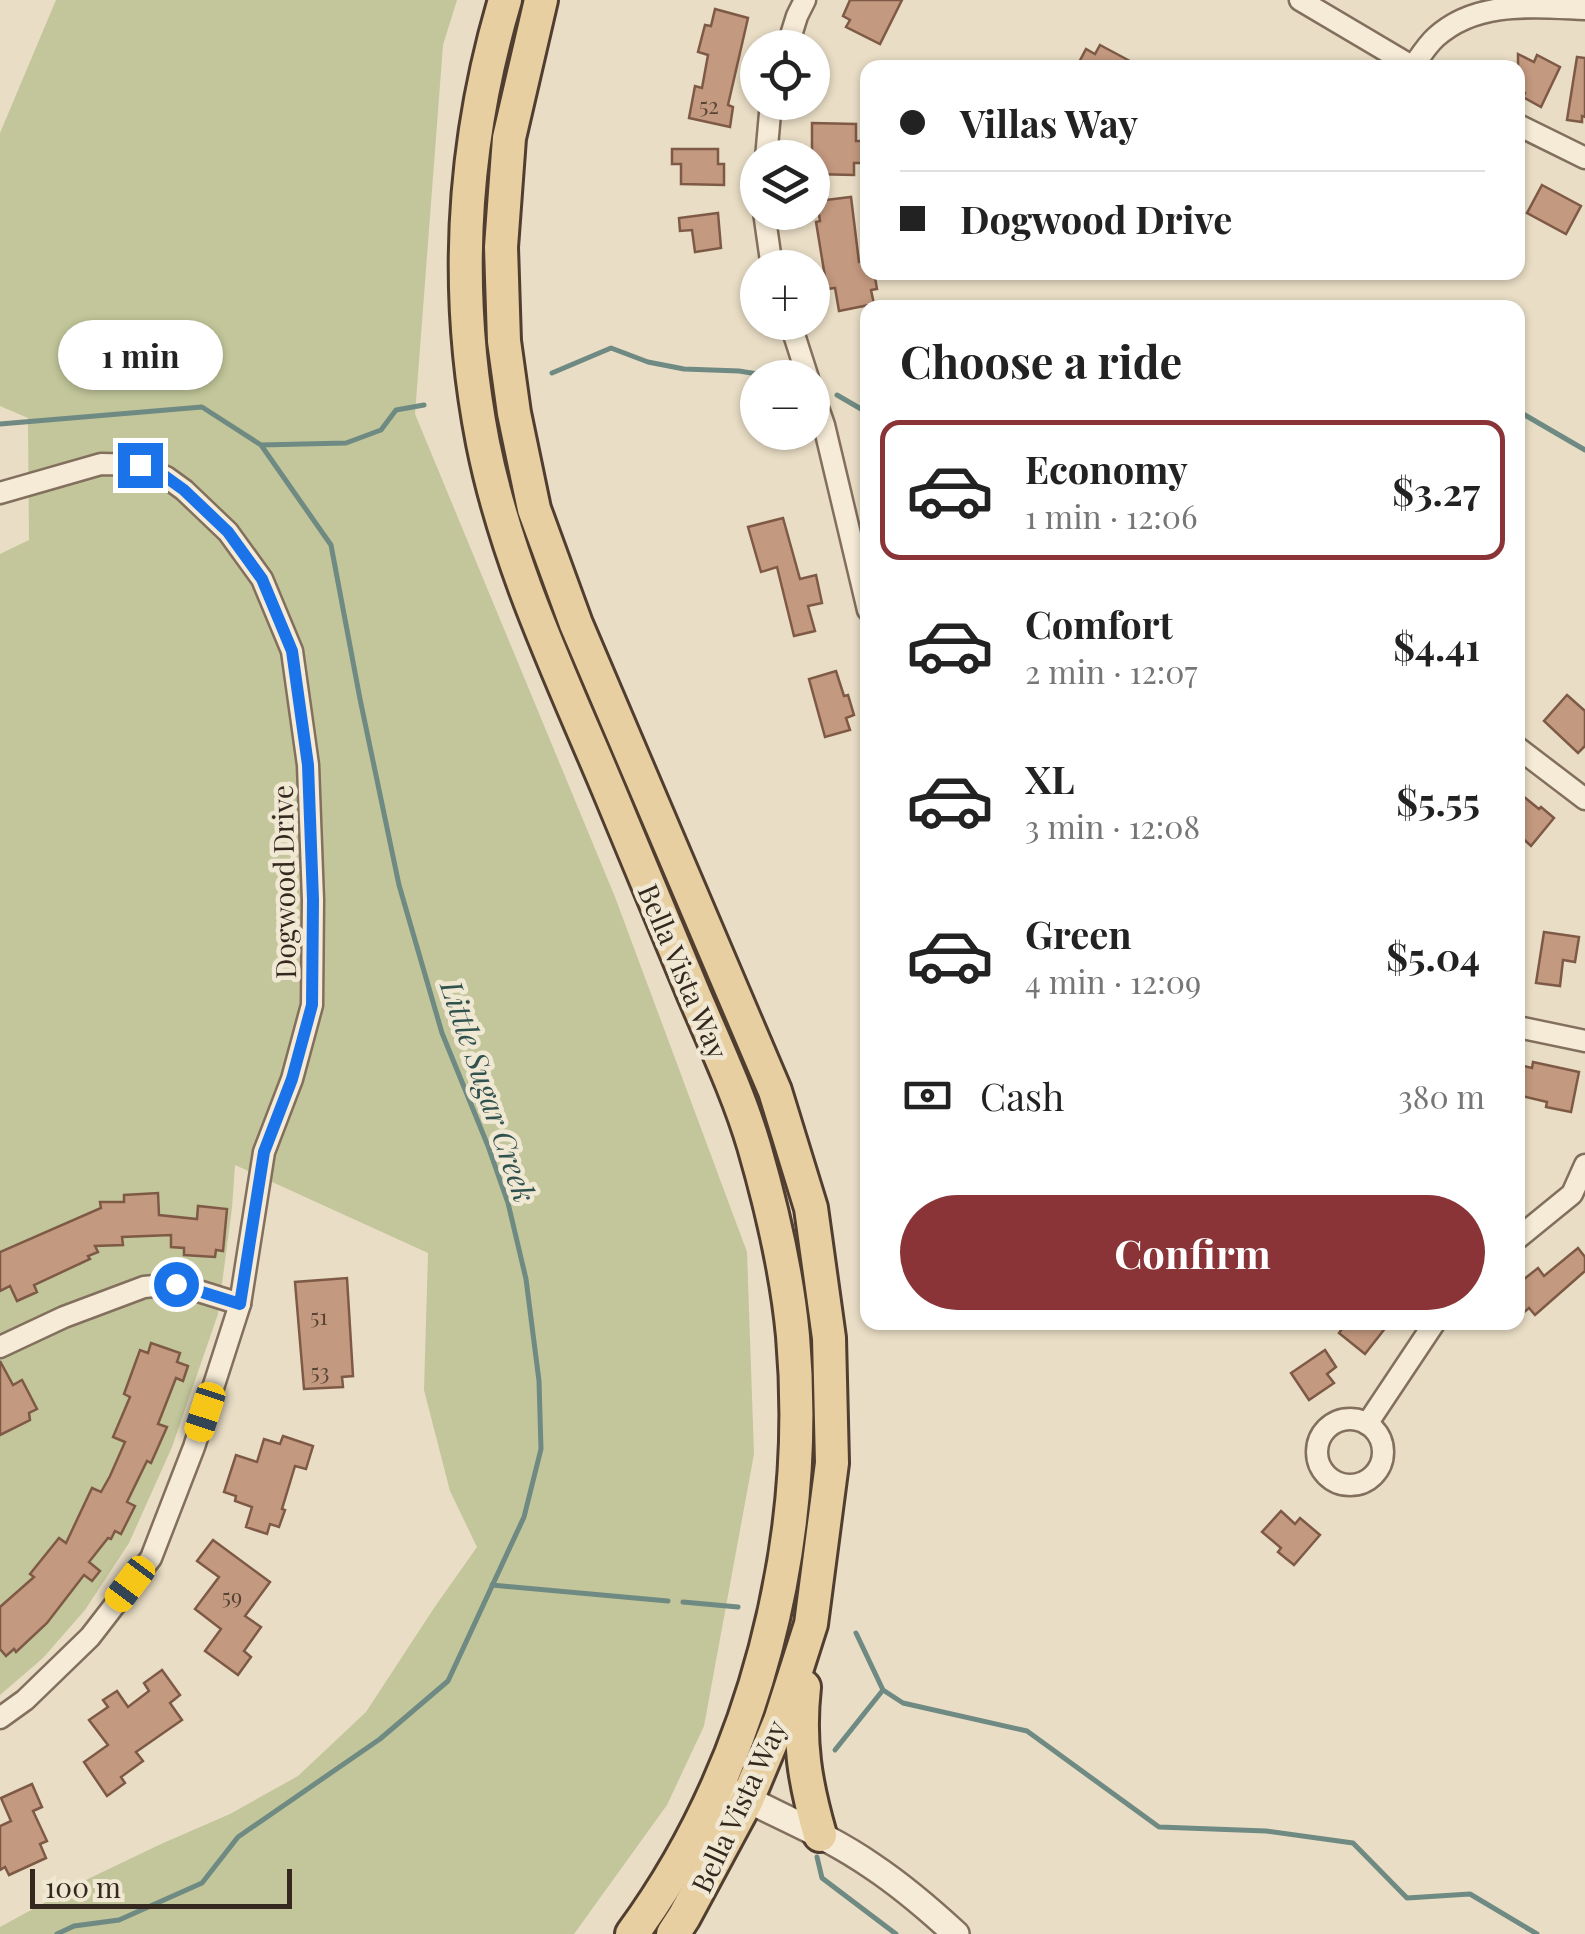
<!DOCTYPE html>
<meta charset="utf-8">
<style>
body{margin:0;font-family:"Playfair Display",serif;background:#f6f6f6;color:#222;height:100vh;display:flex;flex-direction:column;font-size:38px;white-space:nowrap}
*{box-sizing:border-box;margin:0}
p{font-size:32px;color:#767676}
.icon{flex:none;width:55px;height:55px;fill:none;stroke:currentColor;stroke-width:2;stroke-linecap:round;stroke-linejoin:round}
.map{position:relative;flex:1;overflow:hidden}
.details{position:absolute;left:860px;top:300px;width:665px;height:1030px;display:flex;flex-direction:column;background:#fff;border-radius:20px;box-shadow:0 2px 8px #0004}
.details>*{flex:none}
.banner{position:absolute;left:860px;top:60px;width:665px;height:220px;border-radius:20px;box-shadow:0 2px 8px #0004;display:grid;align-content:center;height:220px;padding:0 40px;background:#fff}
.tools{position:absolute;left:740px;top:30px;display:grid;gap:20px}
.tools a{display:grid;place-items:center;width:90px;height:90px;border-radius:50%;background:#fff;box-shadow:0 2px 8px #0004;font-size:50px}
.scale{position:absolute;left:30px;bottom:25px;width:262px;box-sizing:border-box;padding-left:10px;border:5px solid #34281f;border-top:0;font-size:28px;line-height:35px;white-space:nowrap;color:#34281f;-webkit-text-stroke:8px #f1e8d4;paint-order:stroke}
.end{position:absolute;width:45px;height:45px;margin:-22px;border:12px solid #1a73e8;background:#fff;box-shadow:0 0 0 5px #fff}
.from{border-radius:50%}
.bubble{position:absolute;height:70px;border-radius:35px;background:#fff;box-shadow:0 2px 8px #0004;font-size:32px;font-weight:700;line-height:70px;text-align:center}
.car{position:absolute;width:30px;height:60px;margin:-30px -15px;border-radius:12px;box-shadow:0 0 8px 2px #0007;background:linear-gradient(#f5c518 24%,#345 0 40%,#f5c518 0 76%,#345 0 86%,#f5c518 0)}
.banner b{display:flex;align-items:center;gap:35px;height:95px;font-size:38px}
.banner b+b{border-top:2px solid #e0e0e0}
.banner i{width:25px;height:25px;background:#222}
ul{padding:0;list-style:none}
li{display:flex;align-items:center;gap:30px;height:140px;margin:0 20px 15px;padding:0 20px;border:5px solid transparent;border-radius:20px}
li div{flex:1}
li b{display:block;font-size:38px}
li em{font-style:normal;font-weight:700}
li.on{border-color:#8a3438}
li>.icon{width:90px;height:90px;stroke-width:1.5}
h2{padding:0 40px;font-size:45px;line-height:120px}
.pay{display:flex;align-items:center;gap:25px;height:110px;padding:0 40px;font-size:38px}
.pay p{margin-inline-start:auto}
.cta{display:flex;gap:20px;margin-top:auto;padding:20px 40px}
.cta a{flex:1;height:115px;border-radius:60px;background:#8a3438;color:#fff;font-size:40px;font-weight:700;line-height:115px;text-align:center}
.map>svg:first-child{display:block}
</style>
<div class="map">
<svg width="1585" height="1934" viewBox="0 0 1585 1934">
<rect width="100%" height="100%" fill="#e9ddc5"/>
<!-- green -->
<polygon fill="#c2c69a" points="56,0 457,0 443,45 415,414 615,897 747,1252 754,1454 704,1726 667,1805 574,1934 0,1934 0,1927 88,1879 161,1844 230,1814 298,1776 366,1712 434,1608 477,1547 450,1491 424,1390 428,1253 235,1165 232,1208 218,1314 172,1447 129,1543 85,1610 43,1658 0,1695 0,554 29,540 28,418 0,406 0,133"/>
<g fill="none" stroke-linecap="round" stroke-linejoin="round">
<!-- stream -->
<g stroke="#6e8a82" stroke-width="5">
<polyline points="552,373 611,348 648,362 684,369 739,371 782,378"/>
<polyline points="837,395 868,413"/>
<polyline points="1518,411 1585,450"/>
<polyline points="0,424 202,407 261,445 331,545 360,699 399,885 442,1033 488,1146 508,1203 526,1279 539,1381 541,1449 524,1517 448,1681 380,1739 238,1837 202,1883 119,1920 74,1926 57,1934"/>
<polyline points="261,445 346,443 381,430 396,410 424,405"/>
<polyline points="492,1585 668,1601"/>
<polyline points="683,1602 738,1607"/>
<polyline points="856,1633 883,1690 903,1703 1027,1731 1159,1827 1266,1831 1353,1843 1407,1898 1470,1894 1537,1934"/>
<polyline points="835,1750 883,1690"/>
<polyline points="817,1857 822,1878 896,1934"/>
</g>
</g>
<!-- building -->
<g fill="#c3997f" stroke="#7e5a46" stroke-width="2.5">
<polygon points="850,0 902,0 880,44 846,27 850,20 843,16"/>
<polygon points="715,9 748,18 728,105 733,107 730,127 689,118 695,86 702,88 708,55 698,52 705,25 711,26"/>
<polygon points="1100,45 1143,68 1076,68 1086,49 1095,54"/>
<polygon points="1518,54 1534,62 1537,55 1560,67 1541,107 1523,97 1525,93 1518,89"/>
<polygon points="1577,57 1585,58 1585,117 1582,116 1582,122 1567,120"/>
<polygon points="812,123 856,124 856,141 863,141 863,163 854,163 854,175 812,174"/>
<polygon points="672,149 718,149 718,164 724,164 724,185 681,184 681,164 672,164"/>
<polygon points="1542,185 1581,206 1566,234 1527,213"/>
<polygon points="851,197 859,262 867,260 868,272 874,272 877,289 871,290 874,304 839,311 835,288 827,289 816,222 820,221 817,201"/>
<polygon points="718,213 721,248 695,252 692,230 680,231 679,218"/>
<polygon points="783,518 800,579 816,575 822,603 808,606 815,631 794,636 777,567 761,572 748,527"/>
<polygon points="836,671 844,696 848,695 854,715 846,718 850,730 825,737 809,679"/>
<polygon points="1567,695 1585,711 1585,746 1578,753 1544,721"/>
<polygon points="1518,792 1539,809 1541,807 1554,818 1531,846 1518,834"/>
<polygon points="1544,932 1579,937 1575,962 1563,960 1560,986 1536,983"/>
<polygon points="1533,1062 1579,1072 1571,1112 1546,1107 1547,1102 1518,1095 1524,1066 1532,1068"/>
<polygon points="158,1193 159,1215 197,1219 198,1206 227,1209 223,1251 216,1250 215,1257 184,1255 184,1248 171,1247 171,1235 122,1237 123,1245 95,1246 98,1252 88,1256 90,1259 34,1285 37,1292 17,1301 10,1286 0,1291 0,1252 101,1208 100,1202 124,1202 124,1195"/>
<polygon points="1578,1248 1585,1257 1585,1271 1535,1315 1529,1308 1518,1317 1518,1284 1538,1268 1544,1276"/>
<polygon points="347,1278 353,1376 342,1377 343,1387 304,1389 295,1282"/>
<polygon points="1347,1322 1390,1322 1365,1354 1339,1333"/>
<polygon points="151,1343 180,1353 177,1362 188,1366 183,1381 176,1378 158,1424 167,1427 151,1463 147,1461 127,1502 135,1506 121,1534 115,1531 111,1539 108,1538 89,1562 100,1571 92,1581 84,1575 47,1623 16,1652 14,1649 6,1656 0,1649 0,1607 34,1577 30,1574 59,1538 66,1543 92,1488 101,1492 110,1476 125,1442 113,1437 130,1397 124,1394 140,1350 148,1353"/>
<polygon points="1325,1350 1336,1367 1327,1374 1334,1383 1309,1400 1291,1373"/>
<polygon points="0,1361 13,1385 22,1380 37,1409 29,1413 30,1420 0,1435"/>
<polygon points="283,1436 313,1446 306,1469 295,1466 282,1509 285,1510 279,1527 270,1524 267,1534 246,1527 252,1507 235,1501 236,1496 224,1492 236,1455 257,1462 264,1439 280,1444"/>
<polygon points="1281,1511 1295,1524 1300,1518 1320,1535 1294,1565 1278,1552 1281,1548 1262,1532"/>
<polygon points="213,1540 270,1582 245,1616 261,1627 244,1651 251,1657 238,1675 205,1651 221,1629 195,1609 219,1577 197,1561"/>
<polygon points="162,1670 180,1695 170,1703 182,1720 136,1752 143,1761 121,1777 125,1783 107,1796 84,1762 108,1745 89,1720 108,1707 103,1700 117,1691 128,1707 149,1691 144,1683"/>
<polygon points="32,1784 42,1807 33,1811 47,1841 40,1844 46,1858 9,1875 5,1867 0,1870 0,1826 11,1821 1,1798"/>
</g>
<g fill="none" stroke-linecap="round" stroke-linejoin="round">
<!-- minor casing -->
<g stroke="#826f5d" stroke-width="25">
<g id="minor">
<polyline points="1300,0 1415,68"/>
<polyline points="787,48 797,16 805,0"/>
<path d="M1412,68C1419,58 1427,45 1436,37C1477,0 1534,7 1585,9"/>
<polyline points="1518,125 1585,158"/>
<polyline points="766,158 771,102"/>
<polyline points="764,212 772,268"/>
<polyline points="790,322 808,378"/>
<polyline points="812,391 824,425 868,610"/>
<polyline points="0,493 101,464 140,465 166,477 184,490 228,532 262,579 292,651 308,765 313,900 312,1005 292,1079 264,1152 240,1304 194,1447 151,1558 90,1637 25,1700 0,1718"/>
<polyline points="1518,748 1585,799"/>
<polyline points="1518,1027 1585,1041"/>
<polyline points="1518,1238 1572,1194 1585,1165"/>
<polyline points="0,1347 64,1317 144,1287 176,1284 240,1304"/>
<circle cx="1350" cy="1452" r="33"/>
<polyline points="1367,1424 1435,1322"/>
</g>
</g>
<!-- tertiary casing -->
<g stroke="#826f5d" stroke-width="30">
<path id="tertiary" d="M735,1793C781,1817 829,1836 872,1866C902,1886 930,1910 956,1934"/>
</g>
<!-- primary casing -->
<g stroke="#503e31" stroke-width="38">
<g id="primary">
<path d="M505,0C462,145 454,294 483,443C507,564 561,676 608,788C636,857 665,926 694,995C715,1044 739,1095 754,1146C772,1208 787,1272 793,1336C811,1542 755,1766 632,1934"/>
<polyline points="541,0 509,138 501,247 504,341 514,413 534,509 576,624 775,1091 811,1208 829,1338 832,1463 811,1624 780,1721 747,1800 684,1917 673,1934"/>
<path d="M804,1687C798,1742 805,1783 820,1835"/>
</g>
</g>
<!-- minor -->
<use href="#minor" stroke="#f5ebd7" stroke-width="20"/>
<!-- tertiary -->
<use href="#tertiary" stroke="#f5ebd7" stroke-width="25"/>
<!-- primary -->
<use href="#primary" stroke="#e8cfa1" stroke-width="32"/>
</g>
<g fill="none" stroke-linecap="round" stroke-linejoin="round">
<!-- route -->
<polyline stroke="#1a73e8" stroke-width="12" points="140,465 166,477 184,490 228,532 262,579 292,651 308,765 313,900 312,1005 292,1079 264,1152 240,1304 176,1284"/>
</g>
<g text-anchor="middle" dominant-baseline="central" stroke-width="9" stroke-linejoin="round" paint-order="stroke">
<!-- number labels -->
<g font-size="22" fill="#584437">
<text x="709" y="105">52</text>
<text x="319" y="1316">51</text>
<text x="320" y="1371">53</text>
<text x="232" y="1596">59</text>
</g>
<!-- street labels -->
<g font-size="28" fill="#34281f" stroke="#f1e8d4">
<text transform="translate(283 882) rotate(-91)">Dogwood Drive</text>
<text transform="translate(684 971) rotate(67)">Bella Vista Way</text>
<text transform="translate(738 1806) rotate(-65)">Bella Vista Way</text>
</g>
<!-- water labels -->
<g font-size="30" font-style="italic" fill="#30524e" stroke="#f1e8d4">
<text transform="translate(489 1091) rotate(71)">Little Sugar Creek</text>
</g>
</g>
</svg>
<div class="tools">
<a><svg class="icon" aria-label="locate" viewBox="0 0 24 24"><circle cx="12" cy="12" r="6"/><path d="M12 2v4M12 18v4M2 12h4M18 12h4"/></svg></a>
<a><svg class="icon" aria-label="layers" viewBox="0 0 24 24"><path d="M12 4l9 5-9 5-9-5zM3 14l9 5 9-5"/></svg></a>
<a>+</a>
<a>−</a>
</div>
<div class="scale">100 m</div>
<i class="end from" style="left:176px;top:1284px"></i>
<i class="end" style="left:140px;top:465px"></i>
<div class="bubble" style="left:58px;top:320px;width:165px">1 min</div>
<i class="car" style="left:205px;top:1412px;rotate:198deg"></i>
<i class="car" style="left:130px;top:1584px;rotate:217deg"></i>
<div class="banner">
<b><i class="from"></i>Villas Way</b>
<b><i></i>Dogwood Drive</b>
</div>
<section class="details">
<h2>Choose a ride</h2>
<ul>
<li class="on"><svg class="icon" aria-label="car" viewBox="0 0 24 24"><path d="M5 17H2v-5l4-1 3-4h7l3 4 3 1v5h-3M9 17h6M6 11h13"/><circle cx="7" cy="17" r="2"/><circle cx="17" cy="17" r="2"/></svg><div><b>Economy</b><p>1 min · 12:06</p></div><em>$3.27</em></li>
<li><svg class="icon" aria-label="car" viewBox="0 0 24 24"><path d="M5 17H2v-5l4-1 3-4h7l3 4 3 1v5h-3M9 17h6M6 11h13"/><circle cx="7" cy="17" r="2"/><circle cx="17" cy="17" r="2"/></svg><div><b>Comfort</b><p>2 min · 12:07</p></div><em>$4.41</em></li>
<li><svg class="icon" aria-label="car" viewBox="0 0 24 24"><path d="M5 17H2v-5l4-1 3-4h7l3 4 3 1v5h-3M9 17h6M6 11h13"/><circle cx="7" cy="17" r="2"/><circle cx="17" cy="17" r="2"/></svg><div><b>XL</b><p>3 min · 12:08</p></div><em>$5.55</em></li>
<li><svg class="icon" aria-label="car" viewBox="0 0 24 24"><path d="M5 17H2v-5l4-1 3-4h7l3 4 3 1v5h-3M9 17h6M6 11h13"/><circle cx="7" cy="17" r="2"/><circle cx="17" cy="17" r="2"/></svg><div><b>Green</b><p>4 min · 12:09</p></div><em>$5.04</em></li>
</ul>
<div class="pay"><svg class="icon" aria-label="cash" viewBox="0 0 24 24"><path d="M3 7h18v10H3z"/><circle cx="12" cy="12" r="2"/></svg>Cash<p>380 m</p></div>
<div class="cta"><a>Confirm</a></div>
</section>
</div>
